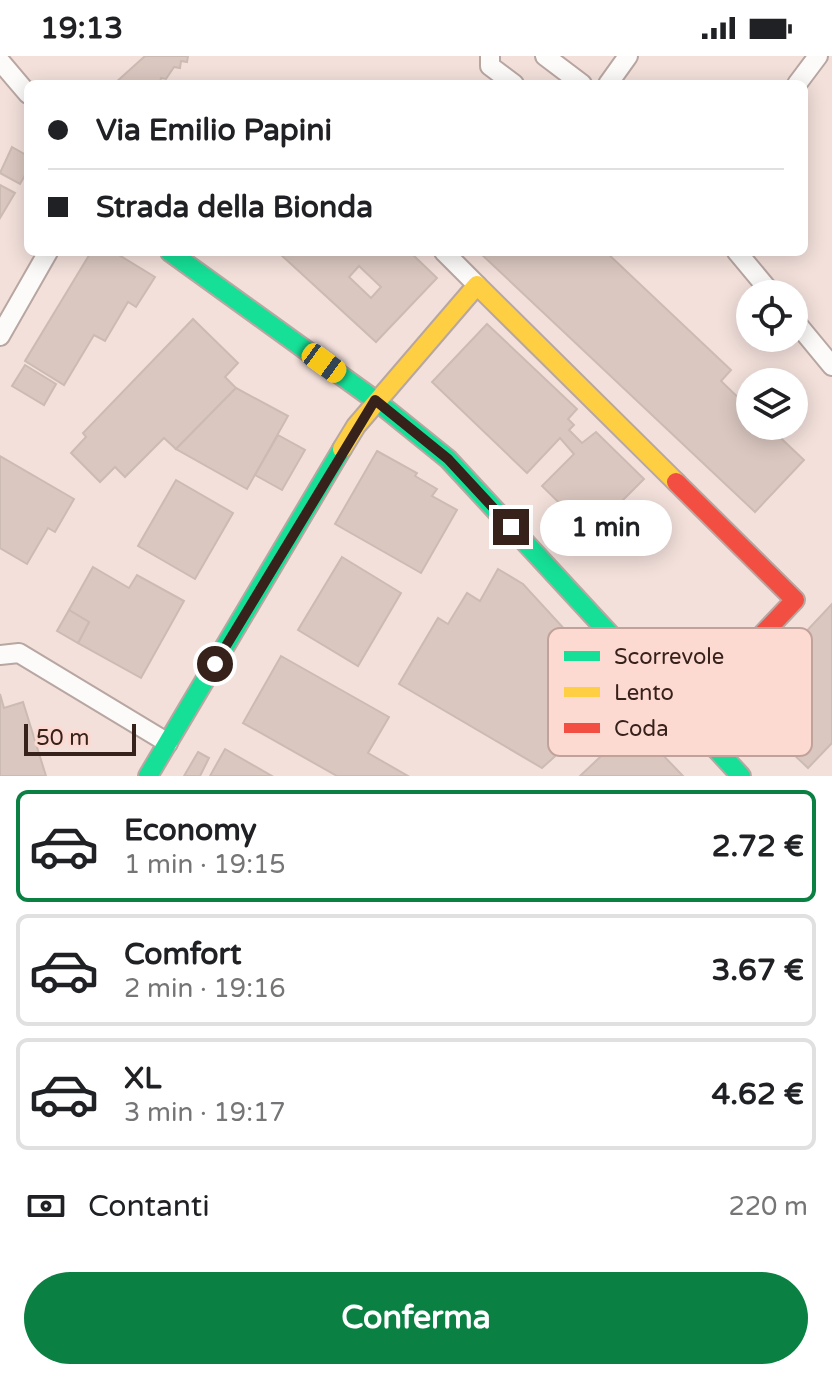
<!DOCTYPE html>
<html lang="it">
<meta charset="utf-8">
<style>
body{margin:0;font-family:"Varela Round",sans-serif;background:#f2f2f2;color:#202124;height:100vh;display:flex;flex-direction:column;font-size:30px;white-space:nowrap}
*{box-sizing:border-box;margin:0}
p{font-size:26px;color:#757577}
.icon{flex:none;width:44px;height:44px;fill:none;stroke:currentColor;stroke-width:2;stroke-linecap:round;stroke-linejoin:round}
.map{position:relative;height:720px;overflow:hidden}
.details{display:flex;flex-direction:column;background:#fff;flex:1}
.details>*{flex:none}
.hud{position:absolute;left:24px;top:24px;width:784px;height:176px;border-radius:12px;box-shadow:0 4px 20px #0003;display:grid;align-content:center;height:176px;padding:0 24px;background:#fff}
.fabs{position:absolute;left:736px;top:224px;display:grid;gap:16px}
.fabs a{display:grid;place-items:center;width:72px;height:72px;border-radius:50%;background:#fff;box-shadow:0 4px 20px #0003;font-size:40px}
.scale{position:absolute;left:24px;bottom:20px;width:112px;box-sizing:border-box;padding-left:8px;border:4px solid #36211b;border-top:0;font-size:22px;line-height:28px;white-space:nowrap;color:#36211b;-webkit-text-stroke:6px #fddad1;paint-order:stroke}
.end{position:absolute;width:36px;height:36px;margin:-18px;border:10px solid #36211b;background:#fff;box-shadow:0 0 0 4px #fff}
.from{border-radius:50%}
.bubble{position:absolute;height:56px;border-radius:28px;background:#fff;box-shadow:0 4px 20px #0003;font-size:26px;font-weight:700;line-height:56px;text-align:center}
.car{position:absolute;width:24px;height:48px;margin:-24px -12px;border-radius:10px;box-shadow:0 0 6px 2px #0007;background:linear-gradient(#f5c518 24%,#345 0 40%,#f5c518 0 76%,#345 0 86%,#f5c518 0)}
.hud b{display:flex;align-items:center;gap:28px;height:76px;font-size:30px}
.hud b+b{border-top:2px solid #e0e0e0}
.hud i{width:20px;height:20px;background:#202124}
ul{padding:14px 0 0;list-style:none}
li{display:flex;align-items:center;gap:24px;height:112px;margin:0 16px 12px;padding:0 8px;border:4px solid #e0e0e0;border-radius:12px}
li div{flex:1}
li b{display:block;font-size:30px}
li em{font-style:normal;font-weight:700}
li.current{border-color:#0b8043}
li>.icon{width:72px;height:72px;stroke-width:1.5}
.pay{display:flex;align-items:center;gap:20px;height:88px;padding:0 24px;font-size:30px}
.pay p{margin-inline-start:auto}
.primary-button{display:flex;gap:16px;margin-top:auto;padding:16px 24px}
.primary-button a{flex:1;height:92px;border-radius:48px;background:#0b8043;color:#fff;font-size:32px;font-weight:700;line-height:92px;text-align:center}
.status{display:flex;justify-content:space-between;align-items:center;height:56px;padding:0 40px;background:#fff;direction:ltr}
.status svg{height:22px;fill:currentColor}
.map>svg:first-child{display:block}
</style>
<div class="status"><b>19:13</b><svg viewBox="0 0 49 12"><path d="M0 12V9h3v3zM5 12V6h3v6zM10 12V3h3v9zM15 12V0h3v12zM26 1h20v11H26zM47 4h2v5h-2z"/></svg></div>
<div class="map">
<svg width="832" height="720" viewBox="0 0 832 720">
<rect width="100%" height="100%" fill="#f3e0db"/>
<!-- building -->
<g fill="#dac7c0" stroke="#ccbbb3" stroke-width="2" fill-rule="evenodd">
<polygon points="145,0 188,0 187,6 181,5 180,12 174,11 166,23 161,22 160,28 114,28"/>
<polygon points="12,91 28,100 28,114 20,128 0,117"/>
<polygon points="0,129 15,137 0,162"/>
<polygon points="91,196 114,196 155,221 136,251 128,246 105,285 94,279 64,329 25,305"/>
<path d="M410,196L437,222L376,286L279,197ZM359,210L381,231L371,242L349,221Z"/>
<polygon points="479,196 606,196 731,314 721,325 750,353 750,370 768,370 804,404 755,456"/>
<polygon points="193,263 238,307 225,321 236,332 176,393 164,382 125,421 115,411 100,426 71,397 86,381 83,377"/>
<polygon points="487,268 577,353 568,363 574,369 569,374 582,387 596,376 644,423 590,477 542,430 574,398 560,382 527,417 432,326"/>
<polygon points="25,309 56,328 44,349 12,330"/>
<polygon points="236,332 288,360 247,433 176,393"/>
<polygon points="278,379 305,394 282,434 255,419"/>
<polygon points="377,395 417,417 415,420 437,433 432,440 457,454 421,517 335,468"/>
<polygon points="0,400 74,443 55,476 48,472 27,508 0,492"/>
<polygon points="176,424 233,457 195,523 138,490"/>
<polygon points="342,501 401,537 358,610 298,574"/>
<polygon points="93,511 129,532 137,519 184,545 141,622 78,587 89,566 69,554"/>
<polygon points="498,513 523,528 624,638 542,712 399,628 438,562 448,568 467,537 480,545"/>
<polygon points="832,548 832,687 808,712 739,647"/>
<polygon points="69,554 89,566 78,587 57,575"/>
<polygon points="281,600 389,661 368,697 408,720 337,720 243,667"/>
<polygon points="0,638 4,652 23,646 46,720 0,720"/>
<polygon points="634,669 683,720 580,720"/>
<polygon points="225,693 272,720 210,720"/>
<polygon points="198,696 209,702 200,720 184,720"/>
</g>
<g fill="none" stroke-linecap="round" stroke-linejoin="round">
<!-- street casing -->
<g stroke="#b8a6a1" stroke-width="22">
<g id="street">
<polyline points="490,0 490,10 514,28"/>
<polyline points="545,0 582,28"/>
<polyline points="0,5 28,38"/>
<polyline points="608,28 628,0"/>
<polyline points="797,28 818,0"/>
<polyline points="444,196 477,229"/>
<polyline points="737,196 772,238"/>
<polyline points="794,264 832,310"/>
<polyline points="0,280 48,196"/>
<polyline points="0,599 19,597 168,687"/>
</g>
</g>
<!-- fast casing -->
<g stroke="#b8a6a1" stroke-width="22">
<g id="fast">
<polyline points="170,196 375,344 448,403 741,720"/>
<polyline points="148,720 342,393"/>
</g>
</g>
<!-- slow casing -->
<g stroke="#b8a6a1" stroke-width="22">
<polyline id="slow" points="342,393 356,370 477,229 676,426"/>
</g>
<!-- jam casing -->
<g stroke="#b8a6a1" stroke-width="22">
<polyline id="jam" points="676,426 795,544 685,660"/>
</g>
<!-- street -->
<use href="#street" stroke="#fdfafa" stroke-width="18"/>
<!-- fast -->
<use href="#fast" stroke="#16e098" stroke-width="18"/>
<!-- slow -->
<use href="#slow" stroke="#ffcf43" stroke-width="18"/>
<!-- jam -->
<use href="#jam" stroke="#f24e42" stroke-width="18"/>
</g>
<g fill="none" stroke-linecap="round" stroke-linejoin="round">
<!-- route -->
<polyline stroke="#36211b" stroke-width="10" points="215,608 375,344 448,403 511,471"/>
</g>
<!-- legend -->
<rect x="548" y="572" width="264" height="128" rx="12" fill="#fddad1" stroke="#c1a29a" stroke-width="2"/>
<rect x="564" y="595" width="36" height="10" fill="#16e098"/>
<rect x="564" y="631" width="36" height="10" fill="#ffcf43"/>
<rect x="564" y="667" width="36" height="10" fill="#f24e42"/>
<g font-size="22" fill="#36211b">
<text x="614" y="608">Scorrevole</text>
<text x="614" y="644">Lento</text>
<text x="614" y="680">Coda</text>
</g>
</svg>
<div class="fabs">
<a><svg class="icon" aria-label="locate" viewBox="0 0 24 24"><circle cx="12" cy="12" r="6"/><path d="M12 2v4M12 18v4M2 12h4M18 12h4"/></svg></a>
<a><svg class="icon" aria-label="layers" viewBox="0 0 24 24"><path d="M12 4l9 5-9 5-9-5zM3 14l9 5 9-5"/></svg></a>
</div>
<div class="scale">50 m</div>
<i class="end from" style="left:215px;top:608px"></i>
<i class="end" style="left:511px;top:471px"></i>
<div class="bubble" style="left:540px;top:444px;width:132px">1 min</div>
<i class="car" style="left:324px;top:307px;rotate:126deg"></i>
<div class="hud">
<b><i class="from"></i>Via Emilio Papini</b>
<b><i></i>Strada della Bionda</b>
</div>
</div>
<section class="details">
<ul>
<li class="current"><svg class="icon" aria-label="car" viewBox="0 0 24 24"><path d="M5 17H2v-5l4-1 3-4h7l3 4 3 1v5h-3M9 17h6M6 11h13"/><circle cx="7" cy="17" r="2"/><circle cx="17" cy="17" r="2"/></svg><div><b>Economy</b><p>1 min · 19:15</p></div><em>2.72 €</em></li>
<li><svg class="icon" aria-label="car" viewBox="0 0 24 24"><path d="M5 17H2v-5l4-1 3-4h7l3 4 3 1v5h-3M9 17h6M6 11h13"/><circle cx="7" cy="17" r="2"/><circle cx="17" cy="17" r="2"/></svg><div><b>Comfort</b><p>2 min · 19:16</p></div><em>3.67 €</em></li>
<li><svg class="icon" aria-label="car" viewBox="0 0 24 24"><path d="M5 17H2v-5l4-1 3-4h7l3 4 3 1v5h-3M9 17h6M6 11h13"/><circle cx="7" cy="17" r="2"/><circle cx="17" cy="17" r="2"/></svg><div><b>XL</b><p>3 min · 19:17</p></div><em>4.62 €</em></li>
</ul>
<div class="pay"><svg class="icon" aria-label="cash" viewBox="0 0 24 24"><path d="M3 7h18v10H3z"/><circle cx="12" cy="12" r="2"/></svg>Contanti<p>220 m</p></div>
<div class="primary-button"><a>Conferma</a></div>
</section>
